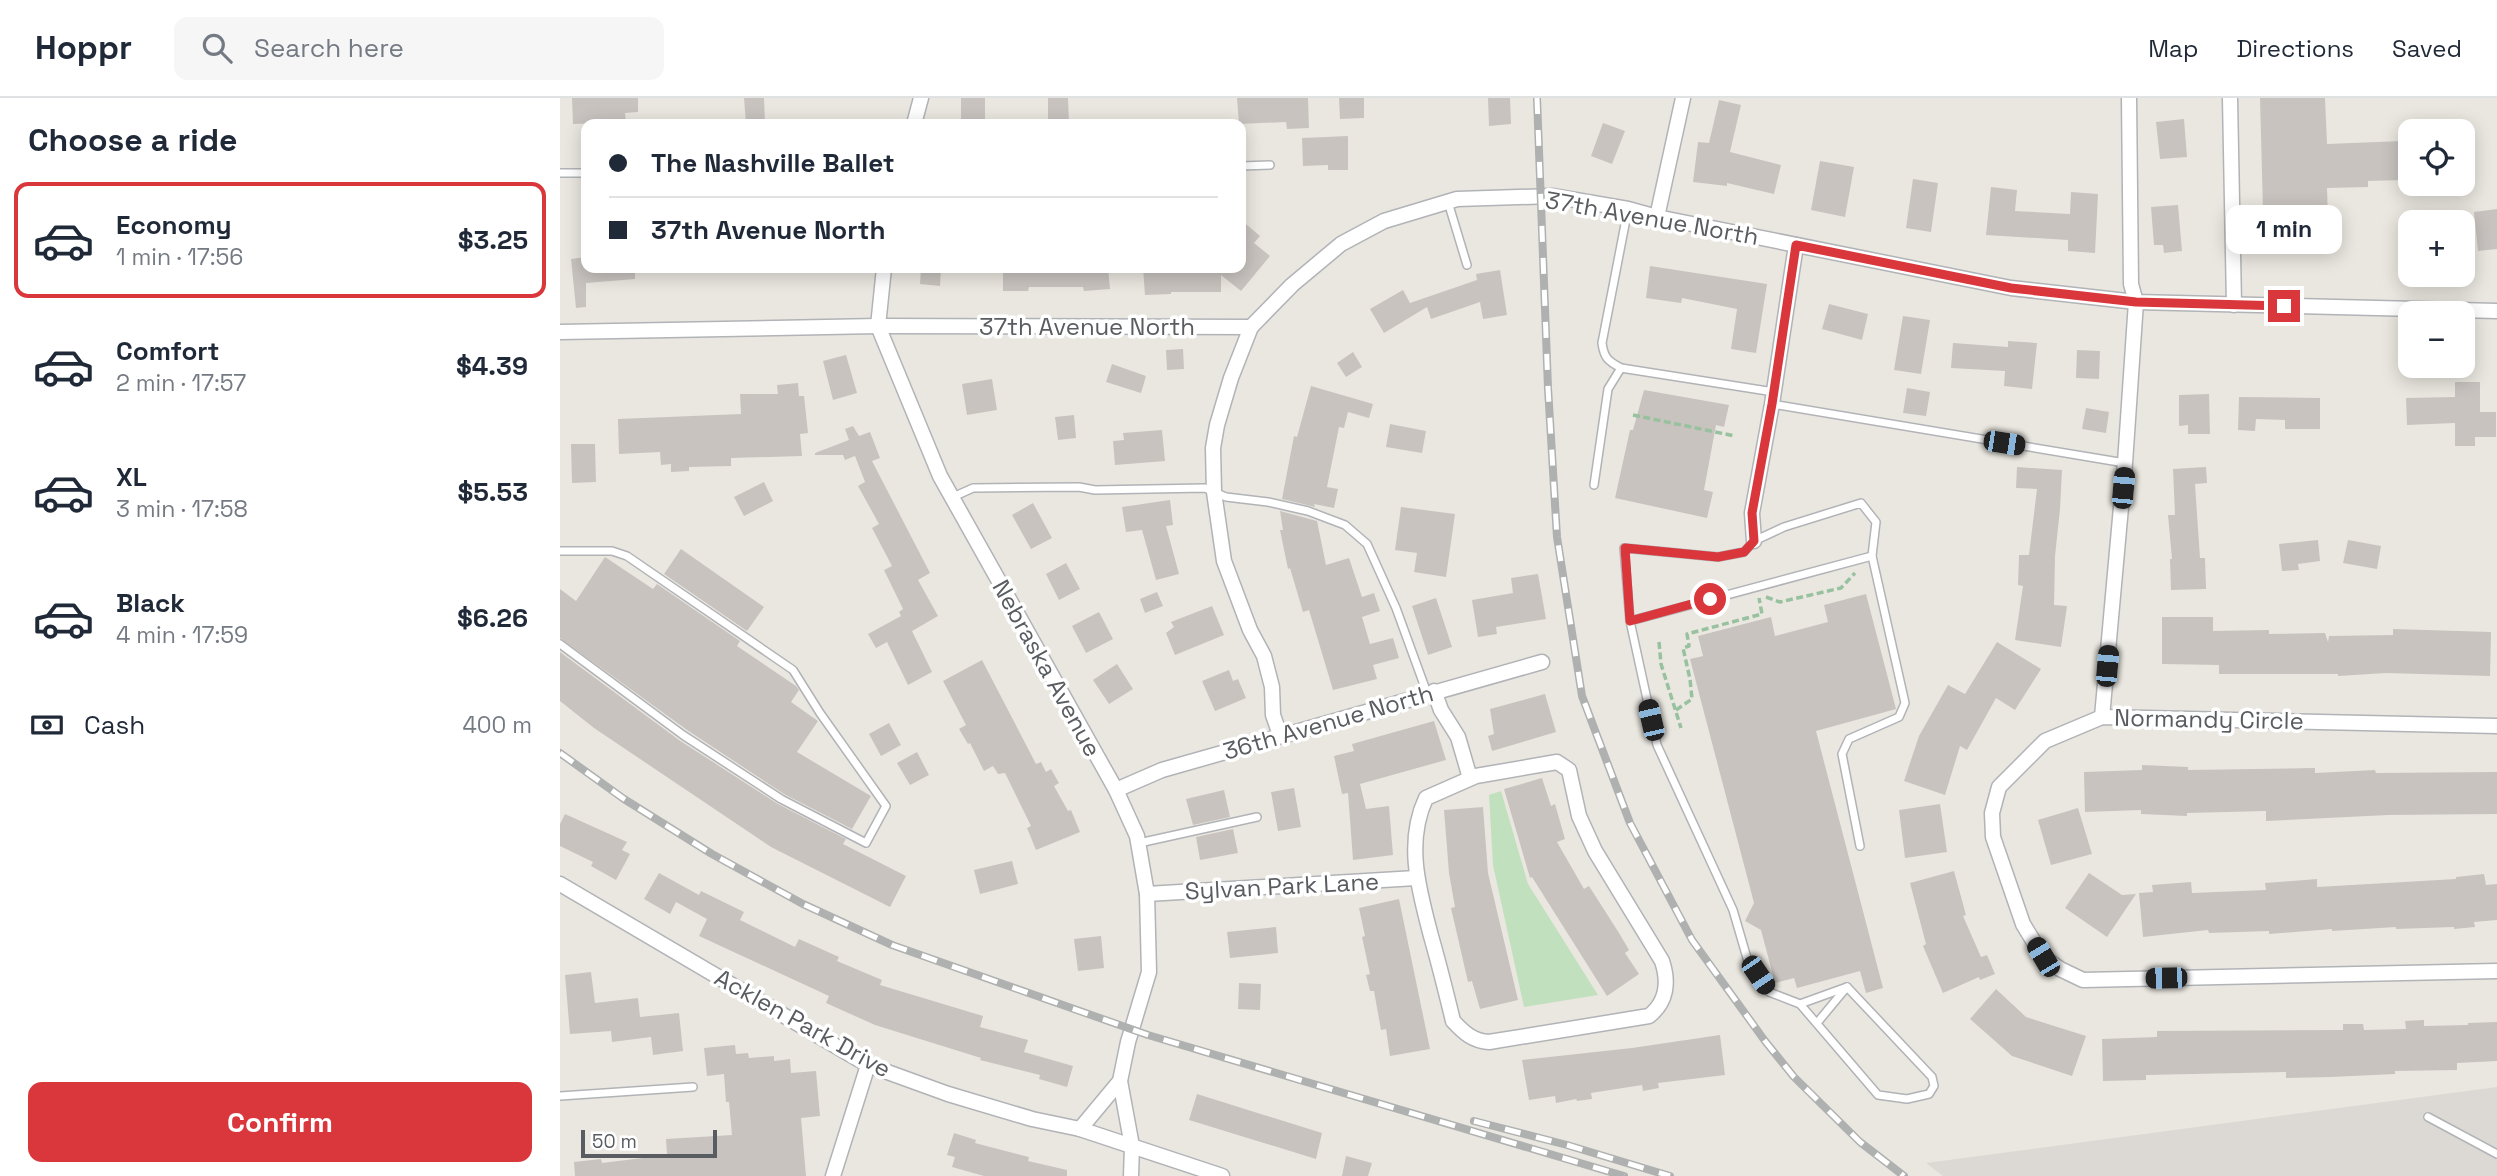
<!DOCTYPE html>
<meta charset="utf-8">
<style>
body{margin:0;font-family:"Space Grotesk",sans-serif;background:#f6f6f7;color:#1f2937;height:100vh;display:flex;flex-direction:column;font-size:26px;white-space:nowrap}
*{box-sizing:border-box;margin:0}
p{font-size:23px;color:#747a83}
.icon{flex:none;width:38px;height:38px;fill:none;stroke:currentColor;stroke-width:2;stroke-linecap:round;stroke-linejoin:round}
.map{position:relative;flex:1;overflow:hidden}
.sheet{display:flex;flex-direction:column;background:#fff;width:560px}
.sheet>*{flex:none}
.banner{position:absolute;left:21px;top:21px;width:665px;height:154px;border-radius:14px;box-shadow:0 4px 18px #0003;display:grid;align-content:center;height:154px;padding:0 28px;background:#fff}
.buttons{position:absolute;left:1838px;top:21px;display:grid;gap:14px}
.buttons a{display:grid;place-items:center;width:77px;height:77px;border-radius:14px;background:#fff;box-shadow:0 4px 18px #0003;font-size:35px}
.scale{position:absolute;left:21px;bottom:18px;width:136px;box-sizing:border-box;padding-left:7px;border:4px solid #595c60;border-top:0;font-size:19px;line-height:24px;white-space:nowrap;color:#595c60;-webkit-text-stroke:5px #fff;paint-order:stroke}
.end{position:absolute;width:32px;height:32px;margin:-16px;border:9px solid #d9373c;background:#fff;box-shadow:0 0 0 4px #fff}
.from{border-radius:50%}
.bubble{position:absolute;height:49px;border-radius:14px;background:#fff;box-shadow:0 4px 18px #0003;font-size:23px;font-weight:700;line-height:49px;text-align:center}
.car{position:absolute;width:21px;height:42px;margin:-21px -10px;border-radius:9px;box-shadow:0 0 5px 2px #0007;background:linear-gradient(#222 24%,#8ab4d8 0 40%,#222 0 76%,#8ab4d8 0 86%,#222 0)}
.banner b{display:flex;align-items:center;gap:24px;height:66px;font-size:26px}
.banner b+b{border-top:2px solid #e0e1e3}
.banner i{width:18px;height:18px;background:#1f2937}
ul{padding:0;list-style:none}
li{display:flex;align-items:center;gap:21px;height:116px;margin:0 14px 10px;padding:0 14px;border:4px solid transparent;border-radius:14px}
li div{flex:1}
li b{display:block;font-size:26px}
li em{font-style:normal;font-weight:700}
li.selected{border-color:#d9373c}
li>.icon{width:63px;height:63px;stroke-width:1.5}
h2{padding:0 28px;font-size:32px;line-height:84px}
.pay{display:flex;align-items:center;gap:18px;height:77px;padding:0 28px;font-size:26px}
.pay p{margin-inline-start:auto}
.action{display:flex;gap:14px;margin-top:auto;padding:14px 28px}
.action a{flex:1;height:80px;border-radius:14px;background:#d9373c;color:#fff;font-size:28px;font-weight:700;line-height:80px;text-align:center}
header{display:flex;align-items:center;gap:42px;box-sizing:border-box;height:98px;padding:0 35px;background:#fff;border-bottom:2px solid #e0e1e3}
header strong{font-size:33px}
nav{display:flex;gap:38px;margin-inline-start:auto;font-size:24px}
.search{width:490px;height:63px;background:#f6f6f7;display:flex;align-items:center;gap:18px;box-sizing:border-box;padding:0 24px;border-radius:14px;color:#747a83;font-size:26px}
main{display:flex;flex:1;min-height:0}
.map>svg:first-child{display:block}
</style>
<header>
<strong>Hoppr</strong>
<div class="search"><svg class="icon" aria-label="search" viewBox="0 0 24 24"><circle cx="10" cy="10" r="6"/><path d="M15 15l6 6"/></svg>Search here</div>
<nav><a>Map</a><a>Directions</a><a>Saved</a></nav>
</header>
<main>
<section class="sheet">
<h2>Choose a ride</h2>
<ul>
<li class="selected"><svg class="icon" aria-label="car" viewBox="0 0 24 24"><path d="M5 17H2v-5l4-1 3-4h7l3 4 3 1v5h-3M9 17h6M6 11h13"/><circle cx="7" cy="17" r="2"/><circle cx="17" cy="17" r="2"/></svg><div><b>Economy</b><p>1 min · 17:56</p></div><em>$3.25</em></li>
<li><svg class="icon" aria-label="car" viewBox="0 0 24 24"><path d="M5 17H2v-5l4-1 3-4h7l3 4 3 1v5h-3M9 17h6M6 11h13"/><circle cx="7" cy="17" r="2"/><circle cx="17" cy="17" r="2"/></svg><div><b>Comfort</b><p>2 min · 17:57</p></div><em>$4.39</em></li>
<li><svg class="icon" aria-label="car" viewBox="0 0 24 24"><path d="M5 17H2v-5l4-1 3-4h7l3 4 3 1v5h-3M9 17h6M6 11h13"/><circle cx="7" cy="17" r="2"/><circle cx="17" cy="17" r="2"/></svg><div><b>XL</b><p>3 min · 17:58</p></div><em>$5.53</em></li>
<li><svg class="icon" aria-label="car" viewBox="0 0 24 24"><path d="M5 17H2v-5l4-1 3-4h7l3 4 3 1v5h-3M9 17h6M6 11h13"/><circle cx="7" cy="17" r="2"/><circle cx="17" cy="17" r="2"/></svg><div><b>Black</b><p>4 min · 17:59</p></div><em>$6.26</em></li>
</ul>
<div class="pay"><svg class="icon" aria-label="cash" viewBox="0 0 24 24"><path d="M3 7h18v10H3z"/><circle cx="12" cy="12" r="2"/></svg>Cash<p>400 m</p></div>
<div class="action"><a>Confirm</a></div>
</section>
<div class="map">
<svg width="1937" height="1078" viewBox="0 0 1937 1078">
<rect width="100%" height="100%" fill="#eae7e0"/>
<!-- industrial -->
<polygon fill="#dcd9d4" points="1937,989 1937,1078 1383,1078 1366,1065"/>
<!-- green -->
<polygon fill="#c1e0be" points="941,693 968,786 1038,897 964,909 933,767 929,697"/>
<!-- building -->
<g fill="#c8c3bf">
<polygon points="12,0 78,0 78,14 65,15 66,24 13,26"/>
<polygon points="184,0 204,0 205,26 186,26"/>
<rect x="401" y="0" width="24" height="26"/>
<polygon points="488,0 508,0 509,26 488,26"/>
<polygon points="677,0 748,0 749,30 727,31 726,24 679,26"/>
<polygon points="779,0 804,0 804,20 780,21"/>
<polygon points="928,0 950,0 951,26 929,28"/>
<polygon points="1700,0 1765,0 1767,46 1842,43 1843,82 1808,83 1808,89 1767,90 1769,149 1704,151"/>
<polygon points="1159,2 1181,7 1170,54 1221,67 1214,96 1167,85 1167,88 1133,84 1138,44 1149,45"/>
<polygon points="1624,21 1627,59 1600,61 1596,24"/>
<polygon points="1043,25 1065,33 1052,66 1031,58"/>
<polygon points="788,38 788,72 768,72 768,67 743,68 742,40"/>
<polygon points="1260,63 1294,69 1285,119 1251,112"/>
<polygon points="1353,81 1378,85 1371,134 1346,130"/>
<polygon points="1431,89 1457,92 1455,113 1510,116 1511,94 1538,96 1535,155 1508,153 1508,142 1426,137"/>
<polygon points="1618,107 1622,153 1604,155 1603,147 1594,147 1591,109"/>
<polygon points="1937,111 1937,151 1918,153 1914,114"/>
<polygon points="681,122 700,138 694,145 710,158 681,193 661,177 661,194 611,194 611,196 585,197 583,170 681,170"/>
<polygon points="26,159 26,170 75,170 75,181 26,185 26,209 16,210 11,161"/>
<polygon points="1090,168 1207,186 1196,255 1171,251 1177,211 1122,200 1121,205 1086,200"/>
<polygon points="361,170 381,170 380,188 360,186"/>
<polygon points="443,170 548,170 550,191 524,193 523,189 469,189 468,193 443,193"/>
<polygon points="940,172 947,217 923,221 920,204 871,221 867,209 824,235 810,211 843,192 850,205 917,182 916,176"/>
<polygon points="1269,206 1308,216 1302,242 1262,231"/>
<polygon points="1343,218 1370,222 1361,276 1334,272"/>
<polygon points="1448,243 1477,245 1472,291 1444,288 1445,273 1391,270 1393,245 1448,249"/>
<polygon points="623,251 624,271 607,272 606,252"/>
<polygon points="1517,252 1540,253 1539,281 1516,280"/>
<polygon points="793,254 802,269 786,279 777,265"/>
<polygon points="286,257 297,295 273,302 263,263"/>
<polygon points="552,266 586,278 581,295 546,284"/>
<polygon points="432,281 437,312 407,317 402,286"/>
<polygon points="1895,284 1920,284 1920,314 1936,314 1936,339 1915,339 1915,348 1895,348 1895,325 1847,327 1846,300 1895,299"/>
<polygon points="238,285 239,298 244,298 248,335 240,336 242,358 171,360 171,368 129,369 129,373 111,374 111,366 101,367 100,354 59,356 58,321 181,316 180,296 218,296 217,287"/>
<polygon points="751,288 813,306 809,320 788,314 784,330 779,329 767,389 778,391 774,410 754,406 755,409 722,401 734,338 737,339"/>
<polygon points="1347,290 1370,294 1366,318 1343,315"/>
<polygon points="1084,292 1169,307 1164,329 1156,327 1144,392 1153,394 1147,420 1055,400 1070,332 1073,332"/>
<polygon points="1649,296 1650,336 1628,336 1628,327 1619,328 1619,297"/>
<polygon points="1679,299 1760,300 1760,331 1725,331 1725,322 1696,321 1695,333 1678,332"/>
<polygon points="1526,310 1549,314 1546,335 1522,331"/>
<polygon points="514,317 516,340 498,342 495,319"/>
<polygon points="830,326 866,333 862,355 826,349"/>
<polygon points="293,328 299,338 310,334 320,360 312,363 370,475 358,482 378,518 352,533 372,574 348,587 327,544 316,550 308,536 341,518 339,514 343,511 324,472 332,468 312,430 319,426 298,388 305,384 295,358 285,362 283,357 255,357 255,355 289,342 285,331"/>
<polygon points="602,332 605,363 555,367 553,343 564,342 563,335"/>
<polygon points="11,346 35,346 36,384 12,385"/>
<polygon points="1457,369 1502,372 1500,411 1495,458 1494,507 1507,508 1501,549 1455,542 1463,488 1458,487 1459,457 1469,457 1477,391 1456,390"/>
<polygon points="1646,369 1647,385 1635,386 1640,460 1645,460 1646,491 1611,492 1610,461 1612,461 1608,417 1615,417 1613,371"/>
<polygon points="204,384 213,403 184,418 174,399"/>
<polygon points="610,402 613,427 606,428 619,476 596,482 582,432 566,434 562,409"/>
<polygon points="473,405 492,440 471,451 452,417"/>
<polygon points="841,409 895,416 886,479 854,474 857,455 835,452"/>
<polygon points="720,413 757,423 766,467 789,460 802,499 814,495 820,513 802,519 810,546 833,540 839,560 813,567 817,581 773,592 749,512 743,514 730,470 728,471 720,432 723,432"/>
<polygon points="1758,442 1760,463 1738,466 1739,472 1722,473 1719,446"/>
<polygon points="1788,442 1821,448 1817,471 1783,465"/>
<polygon points="121,451 204,509 187,533 104,476"/>
<polygon points="45,459 93,491 97,486 180,543 177,548 236,588 239,592 231,604 258,623 237,654 311,698 292,731 224,696 127,632 0,540 0,491 16,503"/>
<polygon points="506,465 520,491 499,502 486,476"/>
<polygon points="978,476 986,521 936,529 937,536 918,539 912,502 953,495 951,480"/>
<polygon points="597,494 603,508 585,515 580,501"/>
<polygon points="1306,496 1336,611 1256,633 1323,890 1306,895 1300,873 1237,890 1234,880 1215,885 1201,832 1185,823 1194,805 1130,561 1143,558 1138,538 1211,519 1215,538 1268,524 1264,507"/>
<polygon points="876,500 892,549 868,557 852,508"/>
<polygon points="652,508 664,537 615,557 606,535 614,529 611,524"/>
<polygon points="539,514 553,541 526,555 512,528"/>
<polygon points="1602,519 1653,519 1653,533 1709,532 1709,536 1765,535 1768,544 1769,538 1833,537 1833,531 1931,534 1930,578 1826,575 1778,578 1778,576 1659,576 1659,567 1602,566"/>
<polygon points="1437,544 1481,571 1455,612 1436,600 1407,652 1400,648 1385,697 1344,683 1359,638 1388,587 1405,596"/>
<polygon points="0,554 119,642 218,706 286,741 283,746 346,778 330,809 211,749 34,630 0,603"/>
<polygon points="422,562 476,666 481,664 486,674 491,671 499,685 494,688 508,713 511,712 520,734 476,752 467,730 471,728 445,675 438,676 433,668 424,673 410,645 408,646 399,631 406,627 383,583"/>
<polygon points="557,566 573,591 549,606 533,582"/>
<polygon points="669,572 673,583 678,581 686,600 655,613 642,583"/>
<polygon points="985,596 996,634 932,653 928,638 934,636 930,611"/>
<polygon points="874,623 886,662 800,686 806,711 829,708 833,757 793,762 788,695 782,696 774,658 794,653 792,646"/>
<polygon points="329,625 341,647 321,658 309,636"/>
<polygon points="357,654 369,677 350,687 337,665"/>
<polygon points="1582,667 1628,669 1628,672 1755,670 1755,675 1815,672 1816,675 1937,674 1937,716 1828,717 1706,723 1706,713 1627,715 1627,718 1581,716 1581,712 1525,714 1524,674 1582,672"/>
<polygon points="982,680 991,708 995,706 1005,741 997,744 1024,791 1029,788 1059,835 1069,852 1065,855 1079,876 1047,898 972,779 970,780 944,691"/>
<polygon points="734,690 741,729 718,733 711,694"/>
<polygon points="664,692 670,719 633,727 626,701"/>
<polygon points="1380,706 1387,754 1345,760 1339,712"/>
<polygon points="923,709 928,775 958,902 920,911 912,883 908,884 891,810 895,809 889,775 884,712"/>
<polygon points="1518,710 1532,756 1491,767 1478,722"/>
<polygon points="5,716 67,744 62,752 70,756 56,782 31,768 33,764 0,748 0,726"/>
<polygon points="673,731 678,755 640,762 636,739"/>
<polygon points="452,763 458,786 420,796 414,772"/>
<polygon points="1394,773 1406,817 1403,818 1421,859 1427,857 1435,876 1420,882 1419,879 1383,895 1363,848 1366,846 1350,785"/>
<polygon points="99,775 139,797 141,793 184,814 180,822 235,849 239,841 279,859 277,863 322,882 320,887 423,918 420,929 468,942 464,954 513,968 507,989 479,981 480,977 420,962 421,960 315,927 266,905 269,898 139,838 147,821 116,804 110,816 84,801"/>
<polygon points="1529,775 1562,797 1576,796 1547,839 1505,810"/>
<polygon points="1924,776 1926,787 1937,786 1937,822 1914,824 1915,829 1894,831 1894,829 1836,831 1836,829 1772,833 1772,831 1709,836 1709,833 1649,835 1648,832 1583,839 1579,795 1593,794 1592,787 1631,784 1632,795 1706,792 1705,785 1757,781 1757,789 1896,781 1896,779"/>
<polygon points="839,801 870,951 830,958 826,931 821,932 814,893 810,893 806,877 810,876 802,839 805,838 799,810"/>
<polygon points="716,829 718,855 670,860 667,834"/>
<polygon points="541,838 544,870 518,873 514,841"/>
<polygon points="31,874 35,905 78,900 80,919 119,915 123,953 93,957 91,939 52,944 51,933 10,936 5,877"/>
<polygon points="679,885 701,886 700,912 678,911"/>
<polygon points="1436,891 1466,919 1526,938 1512,978 1452,958 1410,921"/>
<polygon points="1864,922 1864,928 1908,927 1908,925 1937,924 1937,963 1897,965 1897,972 1835,973 1835,976 1771,979 1726,980 1726,974 1586,977 1586,982 1543,983 1542,941 1597,939 1597,933 1783,932 1783,926 1803,926 1804,932 1846,931 1845,923"/>
<polygon points="1160,937 1165,977 1098,985 1099,990 1083,993 1082,987 1031,995 1032,1001 1017,1003 1016,1001 996,1005 995,998 969,1002 962,962 1072,950"/>
<polygon points="175,947 176,956 188,955 189,960 214,958 214,963 230,961 231,975 256,973 260,1018 241,1020 246,1078 15,1078 14,1064 41,1061 42,1065 107,1057 106,1041 172,1037 169,1004 166,1004 164,976 147,978 144,950"/>
<polygon points="637,996 762,1035 756,1061 629,1022"/>
<polygon points="394,1035 416,1042 415,1045 469,1059 468,1063 507,1072 507,1078 424,1078 392,1069 395,1059 387,1057"/>
<polygon points="786,1058 812,1065 808,1078 782,1078"/>
</g>
<g fill="none" stroke-linecap="round" stroke-linejoin="round">
<!-- service casing -->
<g stroke="#b1b3b7" stroke-width="10">
<g id="service">
<polyline points="681,68 710,67"/>
<polyline points="0,75 26,75"/>
<polyline points="888,104 907,167"/>
<path d="M1061,270C1048,263 1044,260 1042,245L1068,111"/>
<polyline points="1212,306 1565,365"/>
<polyline points="1034,387 1048,291 1061,270 1214,294"/>
<polyline points="393,399 413,390 519,389 535,392 645,390 666,399 708,404 748,413 785,427 807,446 836,510 867,595"/>
<polyline points="0,453 52,453 67,458 233,572 260,615 326,708 306,745 221,701 123,637 0,546"/>
<polyline points="1070,523 1312,458 1316,424 1301,405 1224,429 1194,443 1184,454 1158,459 1064,450 1070,523 1097,647 1173,812 1187,860 1209,894 1240,906 1318,997 1347,1001 1369,996 1374,988 1372,979 1287,889"/>
<polyline points="579,745 697,719"/>
<polyline points="1300,748 1282,656 1289,641 1339,619 1345,605 1312,458"/>
<polyline points="1240,906 1287,889"/>
<polyline points="1257,925 1286,890"/>
<polyline points="0,998 133,989"/>
<polyline points="1868,1019 1937,1056"/>
</g>
</g>
<!-- minor casing -->
<g stroke="#b1b3b7" stroke-width="17">
<g id="minor">
<polyline points="1670,0 1674,207"/>
<polyline points="354,26 361,0"/>
<polyline points="1097,119 1123,0"/>
<polyline points="324,170 318,228 380,378 556,692 577,738 587,796 589,874 568,944 560,983 572,1048 571,1078"/>
<polyline points="0,234 318,228 691,229"/>
<polyline points="1194,443 1192,415 1212,306 1236,147"/>
<polyline points="874,593 881,612 898,639 910,680"/>
<polyline points="1542,619 1565,365 1576,204 1571,186 1569,0"/>
<polyline points="1937,628 1542,619 1485,643 1439,689 1432,715 1433,739 1463,826 1483,859 1500,871 1523,882 1937,873"/>
<polyline points="720,637 713,617 712,589 704,558 690,532 664,463 654,394 653,350 657,327 671,280 691,229 732,187 781,146 824,123 897,101 992,98 1068,111 1097,119 1451,190 1576,204 1937,213"/>
<path d="M997,664L1009,672L1019,718L1035,753L1102,863C1109,884 1107,904 1089,918L929,944C913,943 904,935 893,923C886,894 879,866 871,838C859,792 845,745 866,700L916,678Z"/>
<polyline points="556,692 602,672 982,564"/>
<polyline points="0,786 308,967 388,996 472,1021 520,1031 662,1078"/>
<polyline points="587,796 856,780"/>
<polyline points="520,1031 560,983"/>
<polyline points="273,1078 308,967"/>
</g>
</g>
<!-- path -->
<g stroke="#98c19f" stroke-width="3.5" stroke-dasharray="7 3.5" stroke-linecap="butt">
<polyline points="1073,317 1175,338"/>
<polyline points="1206,499 1220,504 1281,490 1295,475"/>
<polyline points="1099,544 1101,566 1121,630"/>
<polyline points="1116,612 1132,601 1130,581 1123,550 1129,548 1127,536 1202,516 1199,500"/>
</g>
<!-- service -->
<use href="#service" stroke="#fff" stroke-width="7"/>
<!-- minor -->
<use href="#minor" stroke="#fff" stroke-width="14"/>
<!-- rail casing -->
<g stroke="#afb0b0" stroke-width="8">
<g id="rail">
<polyline points="977,0 988,290 997,439 1022,598 1070,725 1132,842 1205,943 1234,979 1300,1044 1344,1078"/>
<polyline points="0,655 64,701 152,756 243,806 332,847 588,937 1064,1078"/>
<polyline points="914,1023 1007,1047 1110,1078"/>
</g>
</g>
<!-- rail -->
<use href="#rail" stroke="#fff" stroke-width="5" stroke-dasharray="16" stroke-linecap="butt"/>
</g>
<g fill="none" stroke-linecap="round" stroke-linejoin="round">
<!-- route -->
<polyline stroke="#d9373c" stroke-width="9" points="1150,501 1070,523 1065,450 1158,459 1184,454 1194,443 1192,415 1212,306 1236,147 1451,190 1576,204 1724,208"/>
</g>
<g text-anchor="middle" dominant-baseline="central" stroke-width="7" stroke-linejoin="round" paint-order="stroke">
<!-- street labels -->
<g font-size="24" fill="#595c60" stroke="#fff">
<text transform="translate(1092 120) rotate(10)">37th Avenue North</text>
<text x="527" y="228">37th Avenue North</text>
<text transform="translate(487 570) rotate(61)">Nebraska Avenue</text>
<text transform="translate(1649 621) rotate(1)">Normandy Circle</text>
<text transform="translate(768 624) rotate(-16)">36th Avenue North</text>
<text transform="translate(722 788) rotate(-3)">Sylvan Park Lane</text>
<text transform="translate(243 925) rotate(29)">Acklen Park Drive</text>
</g>
</g>
</svg>
<div class="buttons">
<a><svg class="icon" aria-label="locate" viewBox="0 0 24 24"><circle cx="12" cy="12" r="6"/><path d="M12 2v4M12 18v4M2 12h4M18 12h4"/></svg></a>
<a>+</a>
<a>−</a>
</div>
<div class="scale">50 m</div>
<i class="end from" style="left:1150px;top:501px"></i>
<i class="end" style="left:1724px;top:208px"></i>
<div class="bubble" style="left:1666px;top:107px;width:116px">1 min</div>
<i class="car" style="left:1444px;top:345px;rotate:99deg"></i>
<i class="car" style="left:1563px;top:390px;rotate:5deg"></i>
<i class="car" style="left:1547px;top:568px;rotate:5deg"></i>
<i class="car" style="left:1091px;top:622px;rotate:347deg"></i>
<i class="car" style="left:1483px;top:859px;rotate:329deg"></i>
<i class="car" style="left:1198px;top:877px;rotate:146deg"></i>
<i class="car" style="left:1606px;top:880px;rotate:269deg"></i>
<div class="banner">
<b><i class="from"></i>The Nashville Ballet</b>
<b><i></i>37th Avenue North</b>
</div>
</div>
</main>
